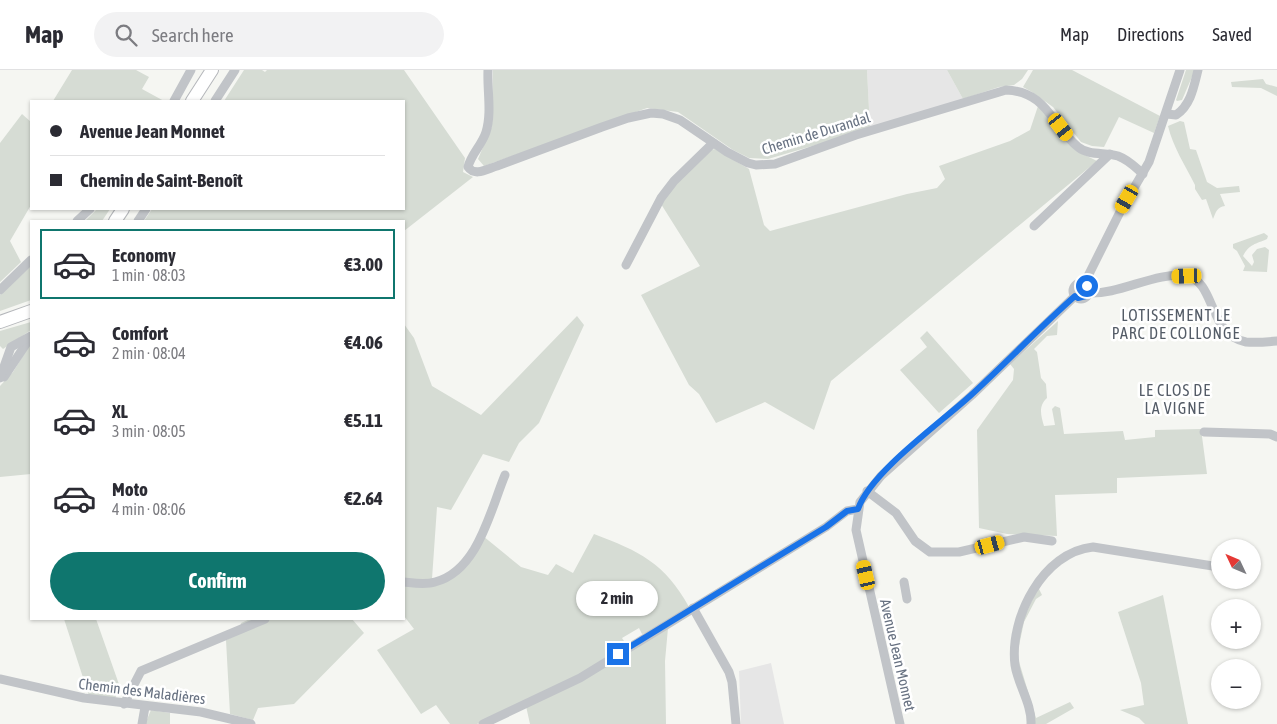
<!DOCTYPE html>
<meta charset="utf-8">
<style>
body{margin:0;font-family:"Asap Condensed",sans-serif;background:#f2f2f3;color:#2b2b33;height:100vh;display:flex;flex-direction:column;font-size:19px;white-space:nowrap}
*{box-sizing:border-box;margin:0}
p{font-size:16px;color:#7c7c81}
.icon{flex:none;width:28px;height:28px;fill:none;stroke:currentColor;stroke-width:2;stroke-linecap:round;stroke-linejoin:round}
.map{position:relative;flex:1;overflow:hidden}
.details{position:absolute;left:30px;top:150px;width:375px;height:400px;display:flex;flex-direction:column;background:#fff;border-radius:0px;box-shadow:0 1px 4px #0004}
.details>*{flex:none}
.banner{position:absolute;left:30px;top:30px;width:375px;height:110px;border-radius:0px;box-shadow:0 1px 4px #0004;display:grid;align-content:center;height:110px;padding:0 20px;background:#fff}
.needle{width:32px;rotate:314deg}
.fabs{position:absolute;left:1211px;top:469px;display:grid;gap:10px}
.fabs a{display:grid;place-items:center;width:50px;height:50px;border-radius:50%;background:#fff;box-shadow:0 1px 4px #0004;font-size:25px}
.end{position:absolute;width:22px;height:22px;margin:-11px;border:6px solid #1a73e8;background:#fff;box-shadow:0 0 0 2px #fff}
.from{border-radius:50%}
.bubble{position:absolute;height:35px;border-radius:18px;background:#fff;box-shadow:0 1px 4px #0004;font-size:16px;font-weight:700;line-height:35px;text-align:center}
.car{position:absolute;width:15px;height:30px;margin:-15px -8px;border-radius:6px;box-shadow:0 0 4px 1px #0007;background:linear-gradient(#f5c518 24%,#345 0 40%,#f5c518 0 76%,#345 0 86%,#f5c518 0)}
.banner b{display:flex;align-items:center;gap:18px;height:48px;font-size:19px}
.banner b+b{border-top:1px solid #e1e1e2}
.banner i{width:12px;height:12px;background:#2b2b33}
ul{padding:9px 0 0;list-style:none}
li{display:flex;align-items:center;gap:15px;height:70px;margin:0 10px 8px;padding:0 10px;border:2px solid transparent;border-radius:0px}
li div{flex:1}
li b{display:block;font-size:19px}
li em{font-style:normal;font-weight:700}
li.current{border-color:#0f766e}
li>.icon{width:45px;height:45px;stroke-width:1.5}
.button{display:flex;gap:10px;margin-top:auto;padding:10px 20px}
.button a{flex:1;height:58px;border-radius:30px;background:#0f766e;color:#fff;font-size:20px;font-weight:700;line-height:58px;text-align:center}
header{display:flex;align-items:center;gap:30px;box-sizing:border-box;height:70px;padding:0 25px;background:#fff;border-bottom:1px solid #e1e1e2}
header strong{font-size:24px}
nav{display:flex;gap:28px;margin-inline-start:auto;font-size:18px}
.search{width:350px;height:45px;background:#f2f2f3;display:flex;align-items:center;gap:12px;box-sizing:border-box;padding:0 18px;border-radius:28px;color:#7c7c81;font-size:19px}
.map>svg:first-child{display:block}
</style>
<header>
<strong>Map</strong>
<div class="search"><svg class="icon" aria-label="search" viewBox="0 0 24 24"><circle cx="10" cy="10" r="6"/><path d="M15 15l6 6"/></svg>Search here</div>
<nav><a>Map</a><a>Directions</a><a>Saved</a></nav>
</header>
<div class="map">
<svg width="1277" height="654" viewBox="0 0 1277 654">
<rect width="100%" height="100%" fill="#f5f6f2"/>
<!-- built -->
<g fill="#e6e6e6">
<polygon points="867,0 947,0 963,29 870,59"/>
<polygon points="771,593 784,654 741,654 739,601"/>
</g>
<!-- green -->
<g fill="#d6dcd4">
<polygon points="72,0 136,0 149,7 142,19 164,31 53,31"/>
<polygon points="244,0 262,0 265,2 267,0 404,0 465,88 463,102 473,107 404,161 404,151 144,151 152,139 404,139 404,31 224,31"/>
<polygon points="493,0 867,0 870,59 768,89 749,88 733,80 678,42 647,38 484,96 478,89 492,56"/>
<polygon points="947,0 1028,0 1022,9 1014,15 999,17 963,29"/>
<polygon points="1033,0 1072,0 1160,46 1154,63 1119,47 1104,77 1092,76 1081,72 1053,37 1032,22 1023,17"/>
<polygon points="1186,0 1195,0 1182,30 1177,31 1176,30"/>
<polygon points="1263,9 1266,14 1277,17 1277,26 1261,18 1232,17 1231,12"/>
<polygon points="1038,36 1075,80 1097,91 831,311 814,360 765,332 716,353 699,324 689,315 641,225 700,196 661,134 672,118 711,80 715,79 749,99 764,155 770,161 907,124 937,118 945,109 939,96 1010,71 1030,60"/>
<polygon points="22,44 31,52 31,135 10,171 21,192 0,212 0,73"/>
<path d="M1180,51L1184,52L1190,79L1196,80L1207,112L1217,118L1239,116L1240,122L1220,124L1225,136C1217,137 1216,142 1213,149L1206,129L1202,130L1195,119V115C1185,95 1173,77 1168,56Z"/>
<polygon points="97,139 110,139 102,151 85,151"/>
<path d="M1264,163L1268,166L1267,169C1256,174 1249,174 1243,186L1252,196L1254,192L1252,185L1257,179L1265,177L1269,180L1267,202L1243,201L1245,196L1237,181L1233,178V174Z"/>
<polygon points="31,196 31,230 0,241 0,225"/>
<polygon points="577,246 584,255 539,353 519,373 509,392 483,384 451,440 437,437 432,509 404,510 404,254 414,268 432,316 481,345"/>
<path d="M1058,251L1057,265L1047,266L1034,279L1037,282L1041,308L1046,314L1047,328C1038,336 1041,346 1044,356L1055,355L1052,339L1055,336L1060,338L1064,364L1123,361L1125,370L1155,367V360L1201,359L1207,404L1117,408V423L1055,425L1057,466L1007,464L979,458L977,360L1013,310L1014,299L1010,294Z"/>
<polygon points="31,252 31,260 3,279 0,276 0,261"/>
<polygon points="927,261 973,313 939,343 900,300 927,277 920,268"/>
<polygon points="31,273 31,404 0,407 0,316 13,302"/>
<path d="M594,464C639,481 665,493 689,537L646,563L642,564L639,558L622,568L626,574L623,578L588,600L477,654H450L436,635L421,644L377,580L414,559L404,546V515L440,514L483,466L521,497L548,505L556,494L573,503Z"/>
<polygon points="1038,517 1042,525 1036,529 1024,552 1017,585 1036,648 1070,632 1074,638 1046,654 1034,654 1016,588 1020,557"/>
<polygon points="1163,525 1188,654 1145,654 1139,648 1120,640 1144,635 1141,613 1118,542"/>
<polygon points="64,549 96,549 121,620 117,622 115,630 89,626"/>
<polygon points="250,549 352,549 364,563 294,634 258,638 253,650 230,644 226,570 239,564 241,553"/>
<polygon points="668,558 665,591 666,654 530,654 526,636"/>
<polygon points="151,640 170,643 170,654 145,654"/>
</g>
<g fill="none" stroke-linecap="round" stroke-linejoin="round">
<!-- primary casing -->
<g stroke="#b5b7bb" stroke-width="14">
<g id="primary">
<polyline points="192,31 212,0"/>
<polyline points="115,151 123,139"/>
<polyline points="0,252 31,241"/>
</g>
</g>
<!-- street -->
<g stroke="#c1c4c8" stroke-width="9">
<path d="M488,0C487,20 492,43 486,62C482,75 471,84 468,97C475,107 487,99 497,96L602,57L628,48L651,43L663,44L680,50L727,82L748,93L756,95L775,94L856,65L1006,20C1048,22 1051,55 1078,77C1089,86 1105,82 1118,86C1129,90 1135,97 1143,104"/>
<polyline points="174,31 191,0"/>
<polyline points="215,31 235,0"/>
<path d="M1167,44L1176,45C1191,35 1194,16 1198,0"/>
<polyline points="77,151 90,139"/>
<polyline points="138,151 146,139"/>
<polyline points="1034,156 1110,84"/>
<polyline points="626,195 661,128 674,111 713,73"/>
<circle cx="1081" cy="221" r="8"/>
<polyline points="1084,214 1120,142 1149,92 1180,0"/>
<polyline points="0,220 31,190"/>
<path d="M1088,223C1120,225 1156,201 1187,206C1216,212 1208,265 1246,272C1256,273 1267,272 1277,271"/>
<polyline points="4,307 30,268"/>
<polyline points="0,308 11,277 31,266"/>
<polyline points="1204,362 1270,364 1277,367"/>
<polyline points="867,421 896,443 915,471 930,482 959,482 1024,467 1052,471"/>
<path d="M404,512C414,513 425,515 435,512C478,501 490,441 505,405"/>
<polyline points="904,512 907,529"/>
<polyline points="693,538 729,602 732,612 736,654"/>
<polyline points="0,609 84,628 201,642 251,654"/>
<polyline points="124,634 141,601 265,549"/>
<polyline points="142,654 145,637"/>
<polyline points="483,654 580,608 826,457 847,441 858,439"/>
<polyline points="900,654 856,460 860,432 881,406 972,325 1075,226"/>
<path d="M1031,654C1032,634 1018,615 1015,595C1009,548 1043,482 1093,477L1219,497"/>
</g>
<!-- primary -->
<use href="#primary" stroke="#fff" stroke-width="12"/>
</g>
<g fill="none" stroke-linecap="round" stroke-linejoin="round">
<!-- route -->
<path stroke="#1a73e8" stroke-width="6" d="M618,584L826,457L847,441L858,439C871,402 939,354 970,326C1006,293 1039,258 1075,226L1078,228L1086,226L1088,223L1087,216"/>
</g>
<g text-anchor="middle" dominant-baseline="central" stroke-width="5" stroke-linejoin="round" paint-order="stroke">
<!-- street labels -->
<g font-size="15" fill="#677181" stroke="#fff">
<text transform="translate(816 63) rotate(-17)">Chemin de Durandal</text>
<text transform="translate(898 585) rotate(77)">Avenue Jean Monnet</text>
<text transform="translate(142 621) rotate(7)">Chemin des Maladières</text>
</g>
<!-- neighbourhood labels -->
<g font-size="16" letter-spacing="1" fill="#545c67" stroke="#fff">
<text x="1176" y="245">LOTISSEMENT LE<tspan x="1176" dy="18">PARC DE COLLONGE</tspan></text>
<text x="1175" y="320">LE CLOS DE<tspan x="1175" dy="18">LA VIGNE</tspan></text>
</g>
</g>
</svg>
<div class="fabs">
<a><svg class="needle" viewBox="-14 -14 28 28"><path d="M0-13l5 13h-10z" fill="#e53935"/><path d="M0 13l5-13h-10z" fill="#7c7c81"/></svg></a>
<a>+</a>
<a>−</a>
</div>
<i class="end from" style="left:1087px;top:216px"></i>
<i class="end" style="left:618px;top:584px"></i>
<div class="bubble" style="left:576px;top:511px;width:82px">2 min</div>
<i class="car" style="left:1061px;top:57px;rotate:143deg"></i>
<i class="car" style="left:1127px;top:129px;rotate:210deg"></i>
<i class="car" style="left:1187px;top:206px;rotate:268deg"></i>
<i class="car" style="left:990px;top:475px;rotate:75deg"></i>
<i class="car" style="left:866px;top:505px;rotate:347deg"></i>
<div class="banner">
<b><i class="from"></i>Avenue Jean Monnet</b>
<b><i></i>Chemin de Saint-Benoît</b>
</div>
<section class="details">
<ul>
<li class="current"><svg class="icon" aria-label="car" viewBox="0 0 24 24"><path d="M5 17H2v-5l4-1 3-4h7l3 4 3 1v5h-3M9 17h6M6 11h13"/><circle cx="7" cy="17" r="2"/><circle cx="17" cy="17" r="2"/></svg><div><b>Economy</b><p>1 min · 08:03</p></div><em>€3.00</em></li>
<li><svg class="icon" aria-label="car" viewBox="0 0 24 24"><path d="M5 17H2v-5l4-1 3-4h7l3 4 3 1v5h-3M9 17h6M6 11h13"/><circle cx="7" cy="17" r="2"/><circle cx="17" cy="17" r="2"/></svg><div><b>Comfort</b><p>2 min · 08:04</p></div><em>€4.06</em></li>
<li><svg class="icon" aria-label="car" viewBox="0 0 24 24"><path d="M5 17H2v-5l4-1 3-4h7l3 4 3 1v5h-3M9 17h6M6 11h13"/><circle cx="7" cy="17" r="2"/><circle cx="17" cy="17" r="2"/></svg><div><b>XL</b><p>3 min · 08:05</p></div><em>€5.11</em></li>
<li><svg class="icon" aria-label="car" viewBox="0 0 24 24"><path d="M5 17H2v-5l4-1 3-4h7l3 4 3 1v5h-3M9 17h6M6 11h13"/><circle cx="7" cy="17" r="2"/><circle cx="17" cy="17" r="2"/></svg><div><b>Moto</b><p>4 min · 08:06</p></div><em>€2.64</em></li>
</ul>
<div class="button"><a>Confirm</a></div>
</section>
</div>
